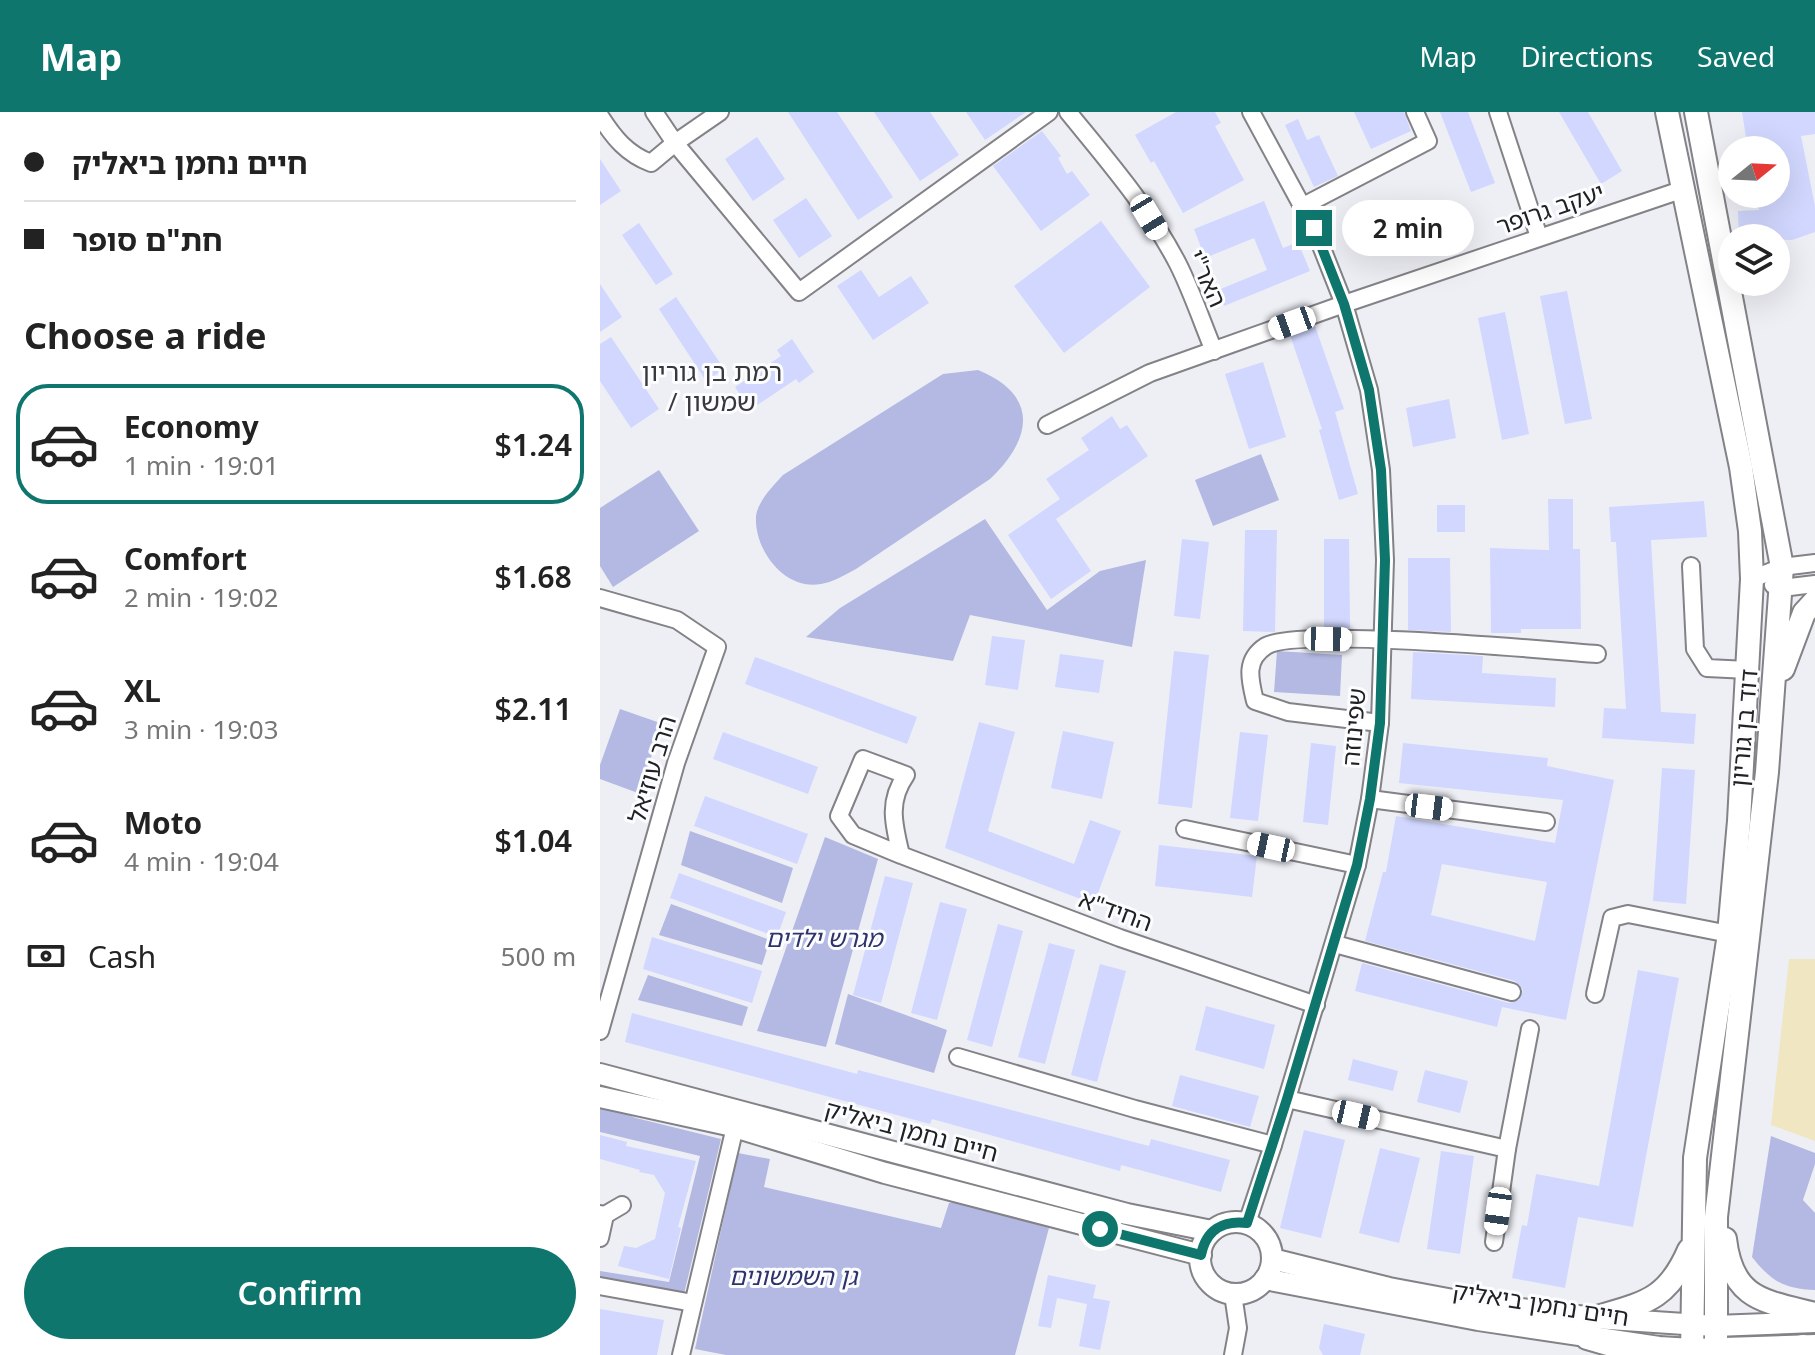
<!DOCTYPE html>
<meta charset="utf-8">
<style>
body{margin:0;font-family:Georgia,"Noto Sans Hebrew",serif;background:#f2f2f2;color:#222;height:100vh;display:flex;flex-direction:column;font-size:30px;white-space:nowrap}
*{box-sizing:border-box;margin:0}
p{font-size:26px;color:#767676}
.icon{flex:none;width:44px;height:44px;fill:none;stroke:currentColor;stroke-width:2;stroke-linecap:round;stroke-linejoin:round}
.map{position:relative;flex:1;overflow:hidden}
.sheet{display:flex;flex-direction:column;background:#fff;width:600px}
.sheet>*{flex:none}
.banner{display:grid;align-content:center;height:176px;padding:0 24px;background:#fff}
.needle{width:52px;rotate:72deg}
.controls{position:absolute;left:1118px;top:24px;display:grid;gap:16px}
.controls a{display:grid;place-items:center;width:72px;height:72px;border-radius:50%;background:#fff;box-shadow:0 8px 32px #0002;font-size:40px}
.end{position:absolute;width:36px;height:36px;margin:-18px;border:10px solid #0f766e;background:#fff;box-shadow:0 0 0 4px #fff}
.from{border-radius:50%}
.bubble{position:absolute;height:56px;border-radius:28px;background:#fff;box-shadow:0 8px 32px #0002;font-size:26px;font-weight:600;line-height:56px;text-align:center}
.car{position:absolute;width:24px;height:48px;margin:-24px -12px;border-radius:10px;box-shadow:0 0 6px 2px #0007;background:linear-gradient(#fff 24%,#345 0 40%,#fff 0 76%,#345 0 86%,#fff 0)}
.banner b{display:flex;align-items:center;gap:28px;height:76px;font-size:30px}
.banner b+b{border-top:2px solid #e0e0e0}
.banner i{width:20px;height:20px;background:#222}
ul{padding:0;list-style:none}
li{display:flex;align-items:center;gap:24px;height:120px;margin:0 16px 12px;padding:0 8px;border:4px solid transparent;border-radius:32px}
li div{flex:1}
li b{display:block;font-size:30px}
li em{font-style:normal;font-weight:600}
li.on{border-color:#0f766e}
li>.icon{width:72px;height:72px;stroke-width:1.5}
h2{padding:0 24px;font-size:36px;line-height:96px}
.pay{display:flex;align-items:center;gap:20px;height:88px;padding:0 24px;font-size:30px}
.pay p{margin-inline-start:auto}
.action{display:flex;gap:16px;margin-top:auto;padding:16px 24px}
.action a{flex:1;height:92px;border-radius:48px;background:#0f766e;color:#fff;font-size:32px;font-weight:600;line-height:92px;text-align:center}
header{display:flex;align-items:center;gap:48px;box-sizing:border-box;height:112px;padding:0 40px;background:#0f766e;color:#fff}
header strong{font-size:38px}
nav{display:flex;gap:44px;margin-inline-start:auto;font-size:28px}
main{display:flex;flex:1;min-height:0}
.map>svg:first-child{display:block}
</style>
<header>
<strong>Map</strong>
<nav><a>Map</a><a>Directions</a><a>Saved</a></nav>
</header>
<main>
<section class="sheet">
<div class="banner">
<b><i class="from"></i>חיים נחמן ביאליק</b>
<b><i></i>חת&quot;ם סופר</b>
</div>
<h2>Choose a ride</h2>
<ul>
<li class="on"><svg class="icon" aria-label="car" viewBox="0 0 24 24"><path d="M5 17H2v-5l4-1 3-4h7l3 4 3 1v5h-3M9 17h6M6 11h13"/><circle cx="7" cy="17" r="2"/><circle cx="17" cy="17" r="2"/></svg><div><b>Economy</b><p>1 min · 19:01</p></div><em>$1.24</em></li>
<li><svg class="icon" aria-label="car" viewBox="0 0 24 24"><path d="M5 17H2v-5l4-1 3-4h7l3 4 3 1v5h-3M9 17h6M6 11h13"/><circle cx="7" cy="17" r="2"/><circle cx="17" cy="17" r="2"/></svg><div><b>Comfort</b><p>2 min · 19:02</p></div><em>$1.68</em></li>
<li><svg class="icon" aria-label="car" viewBox="0 0 24 24"><path d="M5 17H2v-5l4-1 3-4h7l3 4 3 1v5h-3M9 17h6M6 11h13"/><circle cx="7" cy="17" r="2"/><circle cx="17" cy="17" r="2"/></svg><div><b>XL</b><p>3 min · 19:03</p></div><em>$2.11</em></li>
<li><svg class="icon" aria-label="car" viewBox="0 0 24 24"><path d="M5 17H2v-5l4-1 3-4h7l3 4 3 1v5h-3M9 17h6M6 11h13"/><circle cx="7" cy="17" r="2"/><circle cx="17" cy="17" r="2"/></svg><div><b>Moto</b><p>4 min · 19:04</p></div><em>$1.04</em></li>
</ul>
<div class="pay"><svg class="icon" aria-label="cash" viewBox="0 0 24 24"><path d="M3 7h18v10H3z"/><circle cx="12" cy="12" r="2"/></svg>Cash<p>500 m</p></div>
<div class="action"><a>Confirm</a></div>
</section>
<div class="map">
<svg width="1215" height="1243" viewBox="0 0 1215 1243">
<rect width="100%" height="100%" fill="#eeeff5"/>
<!-- green -->
<g fill="#b3b9e2">
<path d="M378,258C439,283 433,326 390,367L256,457C245,463 233,470 221,472C185,479 154,438 156,404C158,389 173,374 183,363L343,262Z"/>
<polygon points="661,342 679,388 613,414 595,368"/>
<polygon points="59,358 99,419 13,475 0,454 0,396"/>
<polygon points="385,407 447,498 500,459 546,448 532,535 370,503 353,549 206,525 240,496"/>
<polygon points="677,539 742,543 740,584 674,580"/>
<polygon points="20,597 63,612 38,681 0,667 0,653"/>
<polygon points="90,719 193,756 182,791 81,753"/>
<polygon points="225,725 278,747 226,935 157,919"/>
<polygon points="71,792 170,828 162,853 59,823"/>
<polygon points="48,863 148,895 142,914 38,888"/>
<polygon points="248,882 347,918 334,961 235,932"/>
<polygon points="0,992 36,1006 121,1027 84,1182 0,1168 0,1159 69,1170 100,1044 0,1020"/>
<path d="M1171,1024L1215,1041V1052L1203,1088L1215,1101V1178C1184,1177 1171,1169 1152,1145Z"/>
<polygon points="138,1041 170,1047 164,1075 341,1116 349,1091 361,1088 449,1116 415,1243 126,1243 95,1237"/>
</g>
<!-- sand -->
<polygon fill="#f0e6c1" points="1189,847 1215,847 1215,1029 1171,1013"/>
<!-- building -->
<g fill="#d1d7fe" fill-rule="evenodd">
<polygon points="188,0 237,0 293,85 258,108"/>
<polygon points="274,0 330,0 359,43 320,69"/>
<polygon points="366,0 426,0 385,28"/>
<polygon points="576,0 615,0 621,11 615,14 644,68 583,101 554,49 551,51 535,23"/>
<polygon points="754,0 804,0 811,19 771,37"/>
<polygon points="840,0 868,0 895,71 871,80"/>
<polygon points="959,0 988,0 1022,59 1001,72"/>
<polygon points="1142,0 1215,0 1215,22 1201,24 1215,94 1215,120 1192,128 1139,126 1138,99 1159,98 1156,82 1176,82 1176,38 1148,38"/>
<polygon points="698,7 707,28 719,23 738,64 714,75 685,13"/>
<polygon points="442,19 461,44 458,46 467,62 472,59 490,83 441,119 393,54"/>
<polygon points="157,25 185,67 153,89 125,47"/>
<polygon points="0,47 21,79 0,93"/>
<polygon points="206,86 232,124 199,146 173,108"/>
<polygon points="664,89 683,136 698,130 710,159 624,194 618,178 667,158 654,126 605,146 594,117"/>
<polygon points="501,109 550,175 464,241 414,174"/>
<polygon points="39,111 73,162 56,173 22,123"/>
<polygon points="261,158 279,185 311,164 329,191 273,228 237,174"/>
<polygon points="0,172 22,205 0,220"/>
<polygon points="967,179 992,307 965,312 940,184"/>
<polygon points="76,185 124,257 106,269 59,197"/>
<polygon points="905,200 929,322 902,328 878,206"/>
<polygon points="715,214 744,297 735,300 758,382 739,388 719,318 722,317 690,223"/>
<polygon points="11,225 59,297 31,316 0,269 0,232"/>
<polygon points="192,227 214,260 199,271 196,267 150,298 135,275 181,244 177,238"/>
<polygon points="663,250 686,325 649,337 625,262"/>
<polygon points="849,287 856,326 813,335 806,296"/>
<polygon points="512,304 520,317 527,313 548,344 456,407 491,459 451,487 408,423 460,387 446,367 489,338 481,326"/>
<polygon points="948,387 973,387 973,437 980,437 981,517 921,517 921,521 891,521 890,436 949,438"/>
<polygon points="1104,389 1107,425 1051,428 1061,600 1096,602 1094,632 1002,626 1004,596 1026,597 1016,430 1011,430 1009,395"/>
<rect x="837" y="393" width="28" height="27"/>
<polygon points="645,418 677,418 675,520 643,519"/>
<polygon points="582,427 609,430 600,507 574,504"/>
<polygon points="724,427 749,427 750,516 724,516"/>
<polygon points="808,446 850,446 851,520 808,518"/>
<polygon points="392,524 425,528 418,578 385,573"/>
<polygon points="574,539 609,543 592,696 558,692"/>
<polygon points="813,540 883,544 882,561 956,566 955,595 811,587"/>
<polygon points="460,542 504,548 499,581 455,575"/>
<polygon points="155,545 317,605 307,632 145,572"/>
<polygon points="379,610 415,620 388,719 474,752 490,708 521,719 494,792 345,736"/>
<polygon points="463,619 514,630 502,687 451,676"/>
<polygon points="123,620 218,655 208,682 113,647"/>
<polygon points="640,620 668,623 658,709 630,706"/>
<polygon points="711,631 736,634 728,713 703,710"/>
<path d="M803,631L948,646L947,654L1014,668L966,908L902,895L897,915L755,879L762,851L909,891L919,888L923,878L915,869L765,829L783,760H786L796,704L955,731L963,688L799,671ZM842,752L947,770L935,829L831,803Z"/>
<polygon points="1062,656 1095,658 1086,792 1053,789"/>
<polygon points="105,684 208,722 197,752 94,714"/>
<polygon points="559,733 657,744 652,785 555,774"/>
<polygon points="79,761 186,800 177,825 70,786"/>
<polygon points="285,764 313,771 281,891 253,883"/>
<polygon points="340,790 367,797 337,908 311,901"/>
<polygon points="398,812 423,819 392,935 367,928"/>
<polygon points="52,825 162,859 152,891 43,857"/>
<polygon points="449,831 475,838 445,952 418,945"/>
<polygon points="500,852 526,859 497,970 471,963"/>
<polygon points="1038,858 1079,866 1033,1115 978,1105 965,1176 912,1166 922,1113 927,1114 936,1062 999,1074"/>
<polygon points="606,894 675,913 664,957 595,938"/>
<polygon points="32,901 257,962 258,958 549,1034 551,1027 630,1048 621,1080 521,1053 520,1059 332,1007 330,1012 25,930"/>
<polygon points="753,947 798,959 793,979 748,968"/>
<polygon points="825,958 868,969 860,1001 817,990"/>
<polygon points="580,963 659,984 650,1015 572,994"/>
<polygon points="704,1018 745,1028 721,1126 680,1116"/>
<polygon points="0,1023 27,1030 26,1034 96,1049 78,1115 81,1116 69,1167 18,1154 24,1134 36,1136 55,1127 65,1081 54,1063 39,1060 40,1058 0,1047"/>
<polygon points="780,1036 820,1046 799,1131 759,1121"/>
<polygon points="841,1039 874,1044 860,1142 827,1137"/>
<polygon points="448,1163 496,1173 493,1186 510,1189 500,1238 479,1234 487,1192 457,1186 451,1216 438,1214"/>
<polygon points="0,1197 64,1208 57,1243 0,1243"/>
<polygon points="724,1212 765,1222 760,1243 723,1243 719,1236"/>
</g>
<g fill="none" stroke-linecap="round" stroke-linejoin="round">
<!-- minor casing -->
<g stroke="#828287" stroke-width="20">
<g id="minor">
<polyline points="54,0 75,31 199,180 449,0"/>
<path d="M468,0C507,48 549,96 578,152C592,180 602,210 614,239"/>
<polyline points="898,0 939,125"/>
<path d="M0,4C14,26 27,42 51,51L75,31L120,0"/>
<polyline points="703,94 828,29 815,0"/>
<polyline points="447,313 550,261 744,192 1081,78"/>
<polyline points="1091,454 1095,537 1107,556 1148,558"/>
<polyline points="1152,467 1182,455 1215,451"/>
<polyline points="1173,473 1182,476 1215,472"/>
<polyline points="0,486 77,508 117,535 76,651 0,919"/>
<path d="M780,611L688,600L655,589C650,568 644,548 666,534C697,515 945,538 997,542"/>
<polyline points="770,687 946,710"/>
<polyline points="585,717 757,753"/>
<path d="M301,743C294,713 287,690 306,663L263,647L239,704L253,723L301,743L520,826L716,893"/>
<polyline points="735,832 912,880"/>
<polyline points="995,882 1012,806 1028,802 1129,822"/>
<polyline points="358,945 535,997 673,1033"/>
<polyline points="687,987 907,1037"/>
<polyline points="0,1102 5,1103 22,1093"/>
<polyline points="647,1111 673,1033 757,753 770,687 780,611 785,448 781,358 769,278 744,192 714,116 651,0"/>
<polyline points="0,1126 5,1103"/>
<polyline points="894,1130 907,1037 930,917"/>
<polyline points="0,1174 93,1191"/>
<polyline points="81,1243 135,1015"/>
<polyline points="633,1243 638,1216 633,1182"/>
</g>
</g>
<!-- tertiary casing -->
<g stroke="#828287" stroke-width="24">
<g id="tertiary">
<polyline points="0,962 527,1102 612,1119"/>
<polyline points="0,985 128,1013 285,1061 601,1143"/>
<circle cx="636" cy="1146" r="36"/>
<polyline points="672,1147 789,1176 864,1190 994,1206 1115,1214 1215,1210"/>
<polyline points="665,1167 878,1208 1059,1235 1092,1237 1215,1233"/>
</g>
</g>
<!-- secondary casing -->
<g stroke="#828287" stroke-width="26">
<g id="secondary">
<polyline points="1067,0 1141,355 1150,419 1152,467 1139,709 1129,822 1095,1046 1092,1243"/>
<polyline points="1096,0 1182,455 1167,660 1116,1105 1116,1243"/>
<polyline points="1183,557 1204,501 1215,489"/>
<path d="M1125,1127C1132,1188 1164,1189 1215,1202"/>
<path d="M994,1206C1044,1191 1067,1189 1089,1138"/>
<polyline points="987,1226 1046,1243"/>
<polyline points="1181,1243 1203,1234"/>
</g>
</g>
<!-- minor -->
<use href="#minor" stroke="#fff" stroke-width="16"/>
<!-- tertiary -->
<use href="#tertiary" stroke="#fff" stroke-width="20"/>
<!-- secondary -->
<use href="#secondary" stroke="#fff" stroke-width="22"/>
</g>
<g fill="none" stroke-linecap="round" stroke-linejoin="round">
<!-- route -->
<path stroke="#0f766e" stroke-width="10" d="M500,1117L601,1143C606,1118 623,1108 647,1111L687,987L757,753L770,687L780,611L785,448L781,358L769,278L744,192L714,116"/>
</g>
<g text-anchor="middle" dominant-baseline="central" stroke-width="6" stroke-linejoin="round" paint-order="stroke">
<!-- street labels -->
<g font-size="24" fill="#212123" stroke="#fcfdff">
<text transform="translate(950 96) rotate(-19)">יעקב גרופר</text>
<text transform="translate(608 166) rotate(66)">האר"י</text>
<text transform="translate(753 615) rotate(-85)">שפינוזה</text>
<text transform="translate(1143 616) rotate(-85)">דוד בן גוריון</text>
<text transform="translate(51 657) rotate(-73)">הרב עוזיאל</text>
<text transform="translate(516 798) rotate(20)">החיד"א</text>
<text transform="translate(312 1018) rotate(15)">חיים נחמן ביאליק</text>
<text transform="translate(941 1191) rotate(9)">חיים נחמן ביאליק</text>
</g>
<!-- park labels -->
<g font-size="24" font-style="italic" fill="#2f326b" stroke="#fcfdff">
<text x="224" y="825">מגרש ילדים</text>
<text x="193" y="1163">גן השמשונים</text>
</g>
<!-- neighbourhood labels -->
<g font-size="26" fill="#38383d" stroke="#fcfdff">
<text x="112" y="259">רמת בן גוריון<tspan x="112" dy="30">/ שמשון</tspan></text>
</g>
</g>
</svg>
<div class="controls">
<a><svg class="needle" viewBox="-14 -14 28 28"><path d="M0-13l5 13h-10z" fill="#e53935"/><path d="M0 13l5-13h-10z" fill="#767676"/></svg></a>
<a><svg class="icon" aria-label="layers" viewBox="0 0 24 24"><path d="M12 4l9 5-9 5-9-5zM3 14l9 5 9-5"/></svg></a>
</div>
<i class="end from" style="left:500px;top:1117px"></i>
<i class="end" style="left:714px;top:116px"></i>
<div class="bubble" style="left:742px;top:88px;width:132px">2 min</div>
<i class="car" style="left:549px;top:105px;rotate:149deg"></i>
<i class="car" style="left:692px;top:211px;rotate:250deg"></i>
<i class="car" style="left:728px;top:527px;rotate:91deg"></i>
<i class="car" style="left:829px;top:695px;rotate:97deg"></i>
<i class="car" style="left:671px;top:735px;rotate:282deg"></i>
<i class="car" style="left:756px;top:1003px;rotate:103deg"></i>
<i class="car" style="left:898px;top:1099px;rotate:188deg"></i>
</div>
</main>
